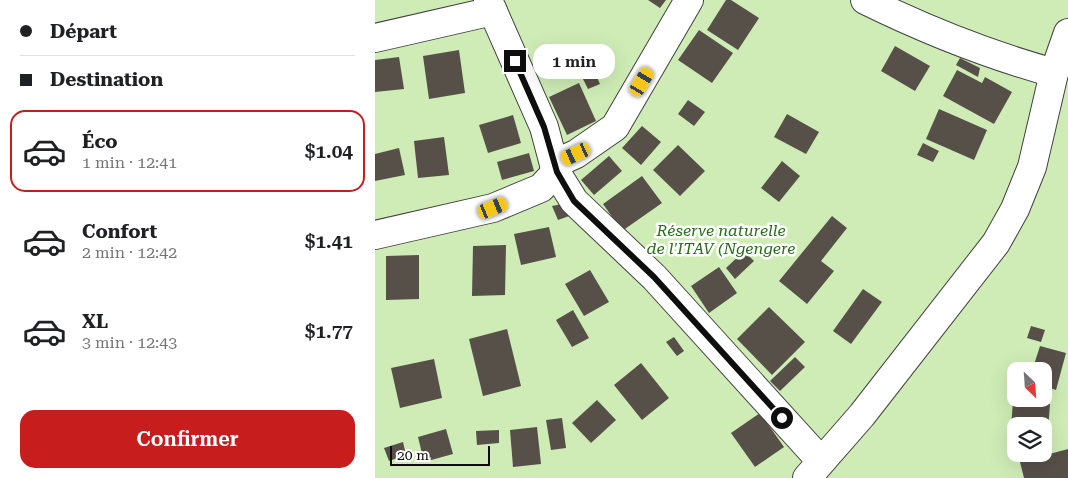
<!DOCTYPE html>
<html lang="fr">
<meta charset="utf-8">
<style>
body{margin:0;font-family:"Roboto Serif",serif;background:#f6f6f6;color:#202124;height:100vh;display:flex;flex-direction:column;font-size:19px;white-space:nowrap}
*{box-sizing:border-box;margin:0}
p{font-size:16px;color:#757577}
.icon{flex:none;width:28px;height:28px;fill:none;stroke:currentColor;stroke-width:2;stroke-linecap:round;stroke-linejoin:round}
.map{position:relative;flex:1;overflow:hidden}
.details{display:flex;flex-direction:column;background:#fff;width:375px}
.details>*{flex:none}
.guide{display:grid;align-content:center;height:110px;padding:0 20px;background:#fff}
.needle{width:32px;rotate:155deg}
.controls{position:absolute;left:632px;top:362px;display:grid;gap:10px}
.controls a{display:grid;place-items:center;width:45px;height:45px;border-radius:10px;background:#fff;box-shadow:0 5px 20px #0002;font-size:25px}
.scale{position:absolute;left:15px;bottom:12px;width:100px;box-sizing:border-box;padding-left:5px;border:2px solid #0e0e0e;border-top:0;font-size:14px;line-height:18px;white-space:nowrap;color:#0e0e0e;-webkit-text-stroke:4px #fff;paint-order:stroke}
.end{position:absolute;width:22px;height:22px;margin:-11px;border:6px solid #0e0e0e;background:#fff;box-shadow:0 0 0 2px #fff}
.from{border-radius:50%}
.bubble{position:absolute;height:35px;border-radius:15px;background:#fff;box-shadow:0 5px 20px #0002;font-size:16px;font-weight:600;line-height:35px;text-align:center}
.car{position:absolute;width:15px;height:30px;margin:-15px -8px;border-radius:6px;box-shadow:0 0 4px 1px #0007;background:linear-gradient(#f5c518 24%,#345 0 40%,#f5c518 0 76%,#345 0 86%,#f5c518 0)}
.guide b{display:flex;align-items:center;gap:18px;height:48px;font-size:19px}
.guide b+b{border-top:1px solid #e0e0e0}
.guide i{width:12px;height:12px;background:#202124}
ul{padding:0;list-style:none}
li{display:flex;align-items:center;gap:15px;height:82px;margin:0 10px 8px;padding:0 10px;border:2px solid transparent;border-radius:15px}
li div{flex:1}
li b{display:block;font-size:19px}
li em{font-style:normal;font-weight:600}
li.current{border-color:#c71d1d}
li>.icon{width:45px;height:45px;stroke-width:1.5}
.primary-button{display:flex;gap:10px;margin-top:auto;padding:10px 20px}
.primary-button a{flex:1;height:58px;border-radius:15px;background:#c71d1d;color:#fff;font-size:20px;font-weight:600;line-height:58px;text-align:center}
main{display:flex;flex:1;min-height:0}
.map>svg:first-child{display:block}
</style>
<main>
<section class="details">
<div class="guide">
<b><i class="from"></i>Départ</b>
<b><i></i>Destination</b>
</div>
<ul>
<li class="current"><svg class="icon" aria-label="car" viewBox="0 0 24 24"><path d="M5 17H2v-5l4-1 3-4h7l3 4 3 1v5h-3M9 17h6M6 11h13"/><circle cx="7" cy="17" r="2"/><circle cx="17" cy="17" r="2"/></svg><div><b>Éco</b><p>1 min · 12:41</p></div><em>$1.04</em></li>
<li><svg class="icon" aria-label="car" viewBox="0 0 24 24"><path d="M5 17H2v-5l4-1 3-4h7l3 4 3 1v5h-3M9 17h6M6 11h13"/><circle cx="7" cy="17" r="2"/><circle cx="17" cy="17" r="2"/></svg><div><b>Confort</b><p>2 min · 12:42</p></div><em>$1.41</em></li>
<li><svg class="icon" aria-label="car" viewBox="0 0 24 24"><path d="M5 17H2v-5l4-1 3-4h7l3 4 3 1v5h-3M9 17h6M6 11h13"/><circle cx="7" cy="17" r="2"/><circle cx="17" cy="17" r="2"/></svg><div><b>XL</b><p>3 min · 12:43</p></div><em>$1.77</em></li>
</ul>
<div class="primary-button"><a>Confirmer</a></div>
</section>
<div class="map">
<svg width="693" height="478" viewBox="0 0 693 478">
<rect width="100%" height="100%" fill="#fffdef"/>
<!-- green -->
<path fill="#cfecb6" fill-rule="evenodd" d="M0,0H693V478H0ZM641,371H669V399H641ZM641,426H669V454H641Z"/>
<!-- building -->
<g fill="#575049">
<polygon points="273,0 291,0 285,8"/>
<polygon points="351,0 356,0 384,18 363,50 332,30"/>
<polygon points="324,30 358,53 337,83 303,60"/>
<polygon points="520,46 555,66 540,91 506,71"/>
<polygon points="84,50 90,93 54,99 48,56"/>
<polygon points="24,57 29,89 0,92 0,60"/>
<polygon points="585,58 605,68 603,77 581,65"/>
<polygon points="582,70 607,83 610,77 637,92 619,124 568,96"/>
<polygon points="220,73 225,84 213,89 208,79"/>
<polygon points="204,83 221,121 192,135 174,97"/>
<polygon points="313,100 330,112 319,126 303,114"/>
<polygon points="564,109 612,130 599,160 551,139"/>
<polygon points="412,114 444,132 431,154 399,137"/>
<polygon points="138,115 146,143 113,153 104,125"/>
<polygon points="267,126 286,142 266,165 247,148"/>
<polygon points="69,137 74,175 43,178 39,141"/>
<polygon points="548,143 564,151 558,162 542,155"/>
<polygon points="303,145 330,171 305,196 278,170"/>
<polygon points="24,148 30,175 0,181 0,154"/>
<polygon points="154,153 159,171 127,180 122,162"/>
<polygon points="234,156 247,171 219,195 206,180"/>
<polygon points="407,161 425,176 404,202 386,188"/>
<polygon points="267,176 287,203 247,231 228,204"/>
<polygon points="187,204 197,215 183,220 177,206"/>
<polygon points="457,216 472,228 446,261 459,271 432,304 404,281"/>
<polygon points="174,227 181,257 146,265 139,234"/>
<polygon points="131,245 130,295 97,296 98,246"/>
<polygon points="369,251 379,261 360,279 351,268"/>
<polygon points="44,255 44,299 11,300 11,256"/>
<polygon points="344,267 362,293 334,313 316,286"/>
<polygon points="215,270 234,302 209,316 190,284"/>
<polygon points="488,289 507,302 476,344 458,331"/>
<polygon points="394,307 430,342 397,375 362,339"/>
<polygon points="198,310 214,338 197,347 181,320"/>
<polygon points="656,326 670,330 666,342 652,338"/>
<polygon points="132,329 146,386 108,396 94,339"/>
<polygon points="299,337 309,351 302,356 291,342"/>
<polygon points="665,346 691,353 681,390 669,386 669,371 657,371"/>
<polygon points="420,357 430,367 405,391 395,381"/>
<polygon points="59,359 67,398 25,408 16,368"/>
<polygon points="266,363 294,398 267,420 239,385"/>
<polygon points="222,400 241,420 216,443 197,423"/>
<polygon points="638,401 675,404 672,443 669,443 669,426 641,426 641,441 635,441"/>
<polygon points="385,413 409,447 380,467 356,433"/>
<polygon points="187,418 191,448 176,450 171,420"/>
<polygon points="162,427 166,464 138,467 135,430"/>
<polygon points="71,429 78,454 49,462 43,437"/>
<polygon points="124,430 124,443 102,445 101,431"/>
<polygon points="28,442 31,455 14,461 9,448"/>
<polygon points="693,449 693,478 649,478 645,462"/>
</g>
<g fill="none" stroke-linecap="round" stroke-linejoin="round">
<!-- minor casing -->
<g stroke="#414141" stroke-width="30">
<g id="minor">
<polyline points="113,0 169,127 181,172 199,201 279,277 446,461"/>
<path d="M490,0C551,30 614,55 679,73"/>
<polyline points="0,38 118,11"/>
<polyline points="179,164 201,154 240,127 314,0"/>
<polyline points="0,235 118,208 166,188 181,172"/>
<polyline points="432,478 487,415 621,243 640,209 657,167 679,73 693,33"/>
</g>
</g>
<!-- minor -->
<use href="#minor" stroke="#fff" stroke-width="28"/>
</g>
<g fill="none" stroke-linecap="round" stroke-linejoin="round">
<!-- route -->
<polyline stroke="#0e0e0e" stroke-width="6" points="140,61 169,127 182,172 199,201 279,277 407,418"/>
</g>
<g text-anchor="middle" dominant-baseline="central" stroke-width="5" stroke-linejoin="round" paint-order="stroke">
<!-- park labels -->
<g font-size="16" font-style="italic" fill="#266a1a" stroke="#fff">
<text x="346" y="230">Réserve naturelle<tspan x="346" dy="18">de l'ITAV (Ngengere</tspan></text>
</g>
</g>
</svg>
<div class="controls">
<a><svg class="needle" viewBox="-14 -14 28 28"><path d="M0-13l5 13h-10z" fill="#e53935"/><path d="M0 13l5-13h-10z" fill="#757577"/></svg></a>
<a><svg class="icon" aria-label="layers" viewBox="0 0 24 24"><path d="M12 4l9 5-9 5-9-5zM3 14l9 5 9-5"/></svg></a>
</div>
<div class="scale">20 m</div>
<i class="end from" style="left:407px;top:418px"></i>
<i class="end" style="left:140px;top:61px"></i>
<div class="bubble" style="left:158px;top:44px;width:82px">1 min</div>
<i class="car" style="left:267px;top:82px;rotate:31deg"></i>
<i class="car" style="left:201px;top:154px;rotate:245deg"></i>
<i class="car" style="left:118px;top:208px;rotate:68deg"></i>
</div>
</main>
